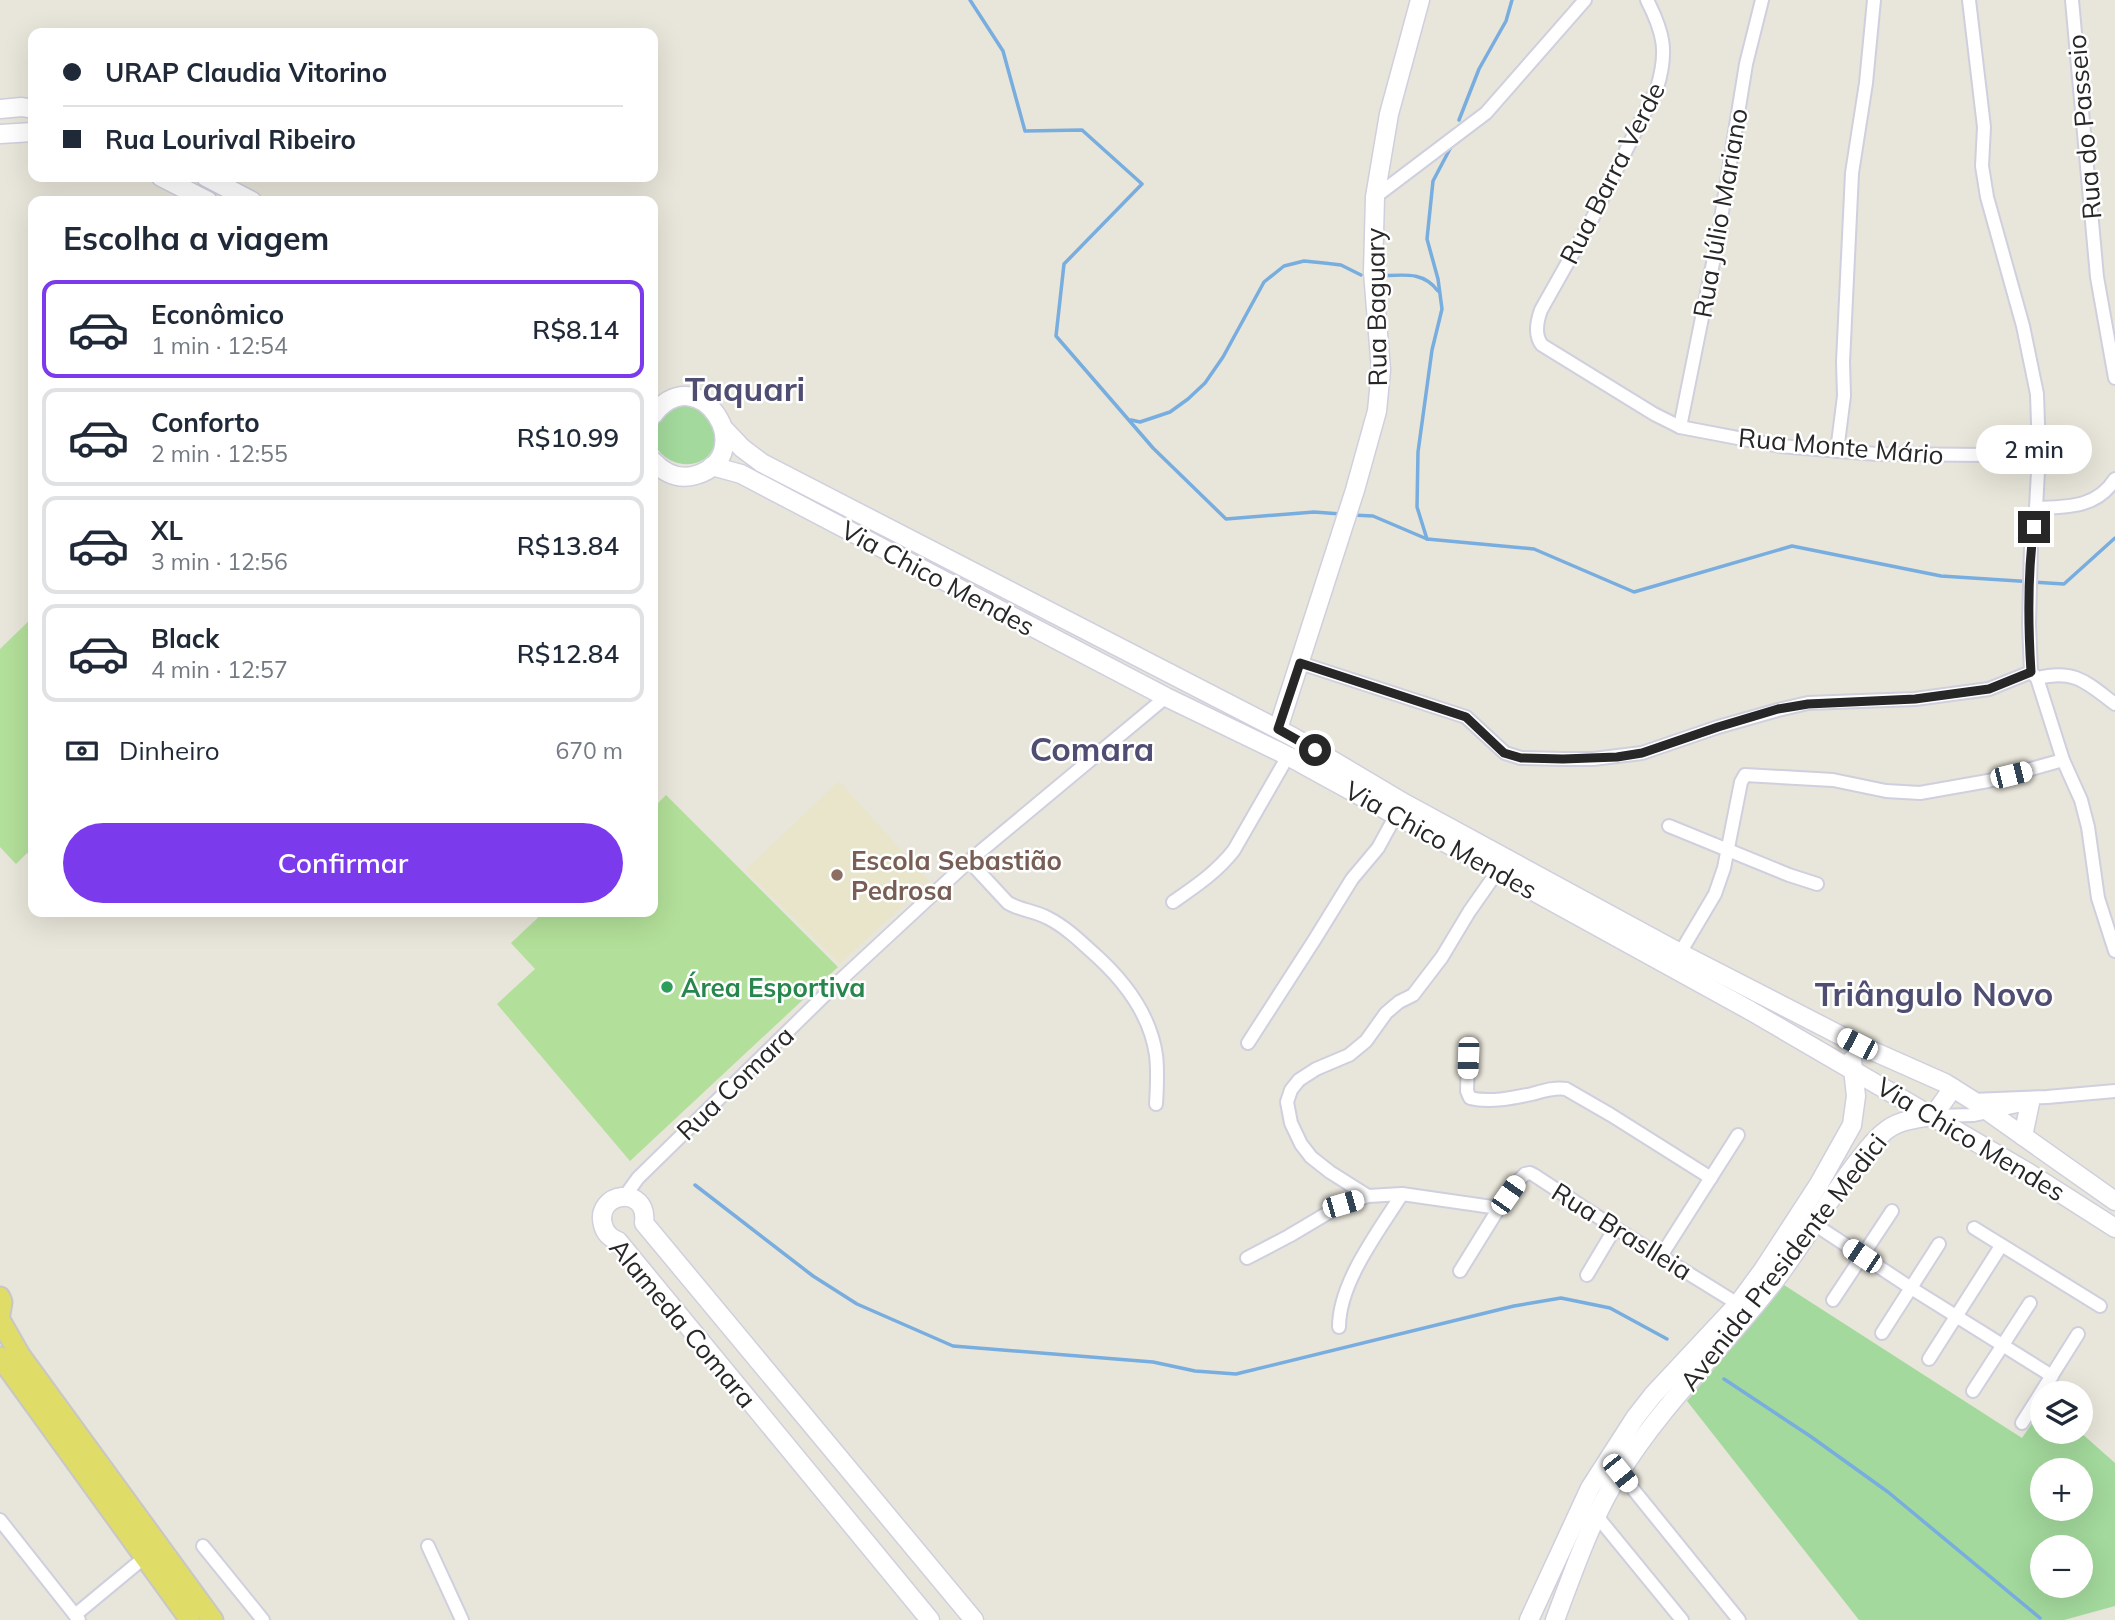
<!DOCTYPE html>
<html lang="pt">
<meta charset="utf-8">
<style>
body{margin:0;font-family:Mulish,sans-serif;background:#f6f6f7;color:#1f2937;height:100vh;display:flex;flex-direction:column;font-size:26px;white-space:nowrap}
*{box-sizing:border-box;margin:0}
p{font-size:23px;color:#747a83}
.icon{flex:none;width:38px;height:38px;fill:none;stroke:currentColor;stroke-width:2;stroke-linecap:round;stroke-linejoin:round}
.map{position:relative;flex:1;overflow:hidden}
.side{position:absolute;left:28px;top:196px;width:630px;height:721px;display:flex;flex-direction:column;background:#fff;border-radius:14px;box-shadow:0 7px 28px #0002}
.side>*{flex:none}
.guide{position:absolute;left:28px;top:28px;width:630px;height:154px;border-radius:14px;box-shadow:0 7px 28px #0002;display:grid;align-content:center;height:154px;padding:0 35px;background:#fff}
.controls{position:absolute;left:2030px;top:1381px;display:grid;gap:14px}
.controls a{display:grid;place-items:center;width:63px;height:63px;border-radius:50%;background:#fff;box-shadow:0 7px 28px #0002;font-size:35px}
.end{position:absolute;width:32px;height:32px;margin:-16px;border:9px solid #272727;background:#fff;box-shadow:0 0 0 4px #fff}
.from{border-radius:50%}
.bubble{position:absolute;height:49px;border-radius:24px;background:#fff;box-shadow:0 7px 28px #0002;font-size:23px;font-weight:600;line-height:49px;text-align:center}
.car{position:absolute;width:21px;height:42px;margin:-21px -10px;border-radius:9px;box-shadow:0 0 5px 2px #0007;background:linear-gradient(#fff 24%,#345 0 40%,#fff 0 76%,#345 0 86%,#fff 0)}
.guide b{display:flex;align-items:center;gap:24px;height:66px;font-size:26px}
.guide b+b{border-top:2px solid #e0e1e3}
.guide i{width:18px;height:18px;background:#1f2937}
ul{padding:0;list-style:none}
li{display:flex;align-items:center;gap:21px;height:98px;margin:0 14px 10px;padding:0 21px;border:4px solid #e0e1e3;border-radius:14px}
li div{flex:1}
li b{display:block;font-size:26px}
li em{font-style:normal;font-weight:600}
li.selected{border-color:#7c3aed}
li>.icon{width:63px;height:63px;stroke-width:1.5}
h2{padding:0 35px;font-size:32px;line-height:84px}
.pay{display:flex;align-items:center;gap:18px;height:77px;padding:0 35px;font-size:26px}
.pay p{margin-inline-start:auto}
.button{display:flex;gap:14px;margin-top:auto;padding:14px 35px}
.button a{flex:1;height:80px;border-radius:42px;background:#7c3aed;color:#fff;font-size:28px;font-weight:600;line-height:80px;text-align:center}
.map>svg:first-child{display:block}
</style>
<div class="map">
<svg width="2115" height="1620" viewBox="0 0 2115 1620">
<rect width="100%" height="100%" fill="#e8e5da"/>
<!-- education -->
<polygon fill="#e8e5cb" points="839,781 929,881 840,964 745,870"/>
<!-- green -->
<g fill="#a3d99c" fill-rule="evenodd">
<path d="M681,401L710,411C712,420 718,434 716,442C715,447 711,452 708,456C685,478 640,452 656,421C660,413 674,406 681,401Z"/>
<path d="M1784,1285L2022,1438L2042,1409V1432H2080L2115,1463V1606L2064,1620H1859L1687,1401ZM2042,1470H2081V1508H2042ZM2042,1547H2081V1586H2042Z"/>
</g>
<!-- pitch -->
<g fill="#b2df99">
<polygon points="33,617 33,859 27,853 16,864 0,847 0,649"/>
<polygon points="666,795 838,967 630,1161 497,1004 535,969 511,943 544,912 653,912 653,808"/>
</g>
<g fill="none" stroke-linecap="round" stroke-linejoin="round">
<!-- stream -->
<g stroke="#78addf" stroke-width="3.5">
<polyline points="970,0 1003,51 1025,131 1082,130 1142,184 1064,264 1056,336 1153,448 1226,519 1314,512 1341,514"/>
<polyline points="1459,120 1479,69 1506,21 1512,0"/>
<path d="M1380,276C1404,275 1423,271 1438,291"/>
<polyline points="1131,420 1140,422 1170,412 1188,399 1205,383 1223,357 1264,282 1284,266 1304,261 1324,263 1341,265 1361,275"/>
<polyline points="1352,515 1373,516 1427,539 1534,549 1634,592 1792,546 1941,576 2064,584 2115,538"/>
<polyline points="1427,539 1417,507 1418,452 1432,350 1442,309 1438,279 1427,239 1433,181 1452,145"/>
<polyline points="695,1185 813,1276 857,1304 953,1346 1153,1362 1195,1371 1236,1374 1514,1306 1561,1298 1610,1308 1667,1339"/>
<polyline points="1724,1379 1810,1436 1888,1492 2040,1618"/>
</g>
<!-- street casing -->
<g stroke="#d0cfde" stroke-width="16">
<g id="street">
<path d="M1647,0C1664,33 1668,52 1657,88L1591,221L1541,310C1537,321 1534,335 1542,345L1654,414L1680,427L1780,446L1877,454L1987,455L2039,453"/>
<polyline points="1969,0 1984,127 1982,166 1987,197 2023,326 2037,394 2039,453 2036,508 2031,547 2029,624 2031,672"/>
<polyline points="2072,0 2097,277 2115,378"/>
<polyline points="1375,197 1486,113 1585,0"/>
<polyline points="1680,427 1717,243 1746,64 1762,0"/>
<polyline points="1837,451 1844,396 1843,362 1852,173 1866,83 1874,0"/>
<path d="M2036,508C2067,507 2097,508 2115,479"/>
<path d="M1300,663L1466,717L1505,753L1521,758L1563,759H1593L1642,753L1718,727L1778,710L1808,703L1915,699L1989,689L2031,672L2037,678C2075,669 2086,682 2115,704"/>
<polyline points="2037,678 2063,760 2081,800 2088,827 2098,898 2115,951"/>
<polyline points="1669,826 1789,875 1817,884"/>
<path d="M969,861L1008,903C1020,910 1035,911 1048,918C1064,926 1078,939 1091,951C1122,978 1150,1013 1156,1055C1158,1071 1157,1088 1156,1104"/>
<polyline points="1497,872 1469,912 1442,957 1413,995 1399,1002 1386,1013 1366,1041 1349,1055 1316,1069 1299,1080 1291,1090 1287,1102 1291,1123 1301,1144 1311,1157 1330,1172 1368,1196 1402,1194 1499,1208 1517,1182 1525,1174 1530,1173 1534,1175 1615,1228 1738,1304"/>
<path d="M1173,902C1196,886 1217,872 1234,850L1288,756"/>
<polyline points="1680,953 1715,894 1724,868 1741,782 1745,775 1833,780 1886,791 1920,793 1988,781 2063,760"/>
<polyline points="1248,1043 1315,939 1352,879 1378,848 1396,815"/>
<path d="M1468,1058L1467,1091L1470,1098C1489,1103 1513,1098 1532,1094C1543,1091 1555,1087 1566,1089L1611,1115L1711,1178"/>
<polyline points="1972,1100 2047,1097 2115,1091"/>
<polyline points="1935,1116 1973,1115 2031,1103"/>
<polyline points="625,1196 638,1178 834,986 969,861 1166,697"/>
<polyline points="1814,1224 1911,1288 2052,1376"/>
<polyline points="1974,1228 2100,1306"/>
<polyline points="1661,1256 1738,1135"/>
<polyline points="1247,1258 1289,1236 1343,1204 1368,1196"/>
<polyline points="1460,1271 1499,1208"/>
<polyline points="1587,1275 1615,1228"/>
<polyline points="1833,1300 1892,1211"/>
<path d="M1339,1327C1339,1282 1379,1231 1402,1194"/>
<polyline points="1882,1333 1939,1244"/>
<polyline points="1929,1359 2001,1246"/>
<polyline points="1973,1391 2030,1303"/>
<polyline points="2022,1423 2078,1334"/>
<polyline points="1620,1473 1739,1620"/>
<polyline points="1596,1515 1682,1620"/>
<polyline points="0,1520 79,1620"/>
<polyline points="203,1546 263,1620"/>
<polyline points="428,1546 462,1620"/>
<polyline points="75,1615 145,1557"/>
</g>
</g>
<!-- secondary casing -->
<g stroke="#d0cfde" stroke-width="21">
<g id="secondary">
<polyline points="0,109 22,107 33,109"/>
<polyline points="0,134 33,132"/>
<polyline points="161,177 208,201"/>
<polyline points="206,177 252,201"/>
<path d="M653,415C699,355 762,455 696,475C679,480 665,474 653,461"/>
<polyline points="724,429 742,448 762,463 1293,737 1404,803 1680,953 1857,1044 1945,1083 1972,1100 2115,1201"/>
<polyline points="712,466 741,474 1166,697 1288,756 1751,1011 2029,1173 2115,1228"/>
<polyline points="1278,729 1355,490 1377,411 1381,370 1373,272 1375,197 1389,114 1420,0"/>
<polyline points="2023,1136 2030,1103"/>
<path d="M930,1620L618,1241C610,1238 605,1233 603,1225C594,1192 649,1184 644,1223L974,1620"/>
<polyline points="1529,1620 1590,1488 1635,1418 1653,1395 1738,1304 1763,1270 1819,1184 1852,1125 1856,1096 1852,1060"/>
<path d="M1555,1620C1574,1570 1591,1519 1619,1474C1663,1402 1726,1345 1776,1279C1804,1242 1827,1202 1855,1165C1864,1154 1872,1142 1883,1133C1897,1120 1915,1119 1933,1116L1953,1088"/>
</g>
</g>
<!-- primary casing -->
<g stroke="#c7c7c7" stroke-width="23">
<g id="primary">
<polyline points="0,1297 2,1302 0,1314"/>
<polyline points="0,1320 20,1355 213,1620"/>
<polyline points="0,1357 190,1620"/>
</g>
</g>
<!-- street -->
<use href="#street" stroke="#fff" stroke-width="12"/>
<!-- secondary -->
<use href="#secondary" stroke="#fff" stroke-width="18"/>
<!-- primary -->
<use href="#primary" stroke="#dfdd68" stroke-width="19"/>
</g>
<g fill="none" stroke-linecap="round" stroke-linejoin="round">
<!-- route -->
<path stroke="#272727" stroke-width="9" d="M1315,750L1278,729L1300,663L1466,717L1504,753L1521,758L1563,759L1617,757L1642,753L1718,727L1778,709L1808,704L1915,699L1989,689L2031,672C2028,624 2027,575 2034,527"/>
</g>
<!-- markers -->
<circle fill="#8d6e63" stroke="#fff" stroke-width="2.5" cx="837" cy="875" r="7"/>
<circle fill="#2e9e5b" stroke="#fff" stroke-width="2.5" cx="667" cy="987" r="7"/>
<g text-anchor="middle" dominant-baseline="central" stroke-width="5" stroke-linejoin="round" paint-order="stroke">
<!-- street labels -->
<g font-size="26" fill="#272727" stroke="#fff">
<text transform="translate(2084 127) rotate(-95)">Rua do Passeio</text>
<text transform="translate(1612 173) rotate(-63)">Rua Barra Verde</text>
<text transform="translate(1720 213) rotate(-80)">Rua Júlio Mariano</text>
<text transform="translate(1376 307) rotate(-91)">Rua Baguary</text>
<text transform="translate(1841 446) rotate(5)">Rua Monte Mário</text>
<text transform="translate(938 578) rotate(28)">Via Chico Mendes</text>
<text transform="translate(1441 840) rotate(29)">Via Chico Mendes</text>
<text transform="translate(735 1083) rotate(-44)">Rua Comara</text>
<text transform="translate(1971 1139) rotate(31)">Via Chico Mendes</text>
<text transform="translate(1622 1231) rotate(32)">Rua Braslleia</text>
<text transform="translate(1783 1262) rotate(-52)">Avenida Presidente Medici</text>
<text transform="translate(683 1323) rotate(50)">Alameda Comara</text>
</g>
<!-- education labels -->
<g font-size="26" font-weight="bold" fill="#785e54" stroke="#fff" text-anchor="start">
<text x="851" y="860">Escola Sebastião<tspan x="851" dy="30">Pedrosa</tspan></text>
</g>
<!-- leisure labels -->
<g font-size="26" font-weight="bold" fill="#27864d" stroke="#fff" text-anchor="start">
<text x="681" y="987">Área Esportiva</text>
</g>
<!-- district labels -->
<g font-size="33" font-weight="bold" fill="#4f4d72" stroke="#fff">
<text x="745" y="388">Taquari</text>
<text x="1092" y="748">Comara</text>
<text x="1934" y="993">Triângulo Novo</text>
</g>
</g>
</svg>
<div class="controls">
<a><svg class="icon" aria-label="layers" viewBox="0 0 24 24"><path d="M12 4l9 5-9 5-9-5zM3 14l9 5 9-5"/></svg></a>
<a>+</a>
<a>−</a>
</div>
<i class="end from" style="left:1315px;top:750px"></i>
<i class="end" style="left:2034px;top:527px"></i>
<div class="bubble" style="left:1976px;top:425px;width:116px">2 min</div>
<i class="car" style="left:2011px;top:775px;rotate:76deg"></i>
<i class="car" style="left:1857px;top:1044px;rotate:297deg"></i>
<i class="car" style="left:1468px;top:1058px;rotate:182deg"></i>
<i class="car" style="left:1508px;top:1195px;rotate:35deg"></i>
<i class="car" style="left:1343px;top:1204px;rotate:74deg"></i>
<i class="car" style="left:1862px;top:1256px;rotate:304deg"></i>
<i class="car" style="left:1620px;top:1473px;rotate:141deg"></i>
<div class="guide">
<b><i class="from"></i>URAP Claudia Vitorino</b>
<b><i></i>Rua Lourival Ribeiro</b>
</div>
<section class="side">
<h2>Escolha a viagem</h2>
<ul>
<li class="selected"><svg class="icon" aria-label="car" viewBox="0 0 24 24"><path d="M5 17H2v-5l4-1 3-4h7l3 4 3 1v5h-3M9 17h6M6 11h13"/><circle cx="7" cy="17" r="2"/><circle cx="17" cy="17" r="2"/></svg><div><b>Econômico</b><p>1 min · 12:54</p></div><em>R$8.14</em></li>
<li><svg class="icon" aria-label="car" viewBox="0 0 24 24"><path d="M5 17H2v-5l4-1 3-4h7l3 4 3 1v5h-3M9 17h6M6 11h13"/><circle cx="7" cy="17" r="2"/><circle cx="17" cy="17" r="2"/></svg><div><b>Conforto</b><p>2 min · 12:55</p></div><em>R$10.99</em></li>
<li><svg class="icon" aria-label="car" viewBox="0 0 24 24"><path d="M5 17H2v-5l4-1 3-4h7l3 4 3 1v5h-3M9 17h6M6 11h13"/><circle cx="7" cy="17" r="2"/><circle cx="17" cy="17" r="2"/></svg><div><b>XL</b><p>3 min · 12:56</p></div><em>R$13.84</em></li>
<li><svg class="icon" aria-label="car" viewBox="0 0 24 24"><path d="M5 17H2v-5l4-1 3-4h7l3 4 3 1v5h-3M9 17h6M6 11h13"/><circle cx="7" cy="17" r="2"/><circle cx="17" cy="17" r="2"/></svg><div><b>Black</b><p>4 min · 12:57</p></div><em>R$12.84</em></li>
</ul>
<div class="pay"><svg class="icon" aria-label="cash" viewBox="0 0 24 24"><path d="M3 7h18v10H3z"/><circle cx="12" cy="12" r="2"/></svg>Dinheiro<p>670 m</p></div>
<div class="button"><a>Confirmar</a></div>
</section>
</div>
